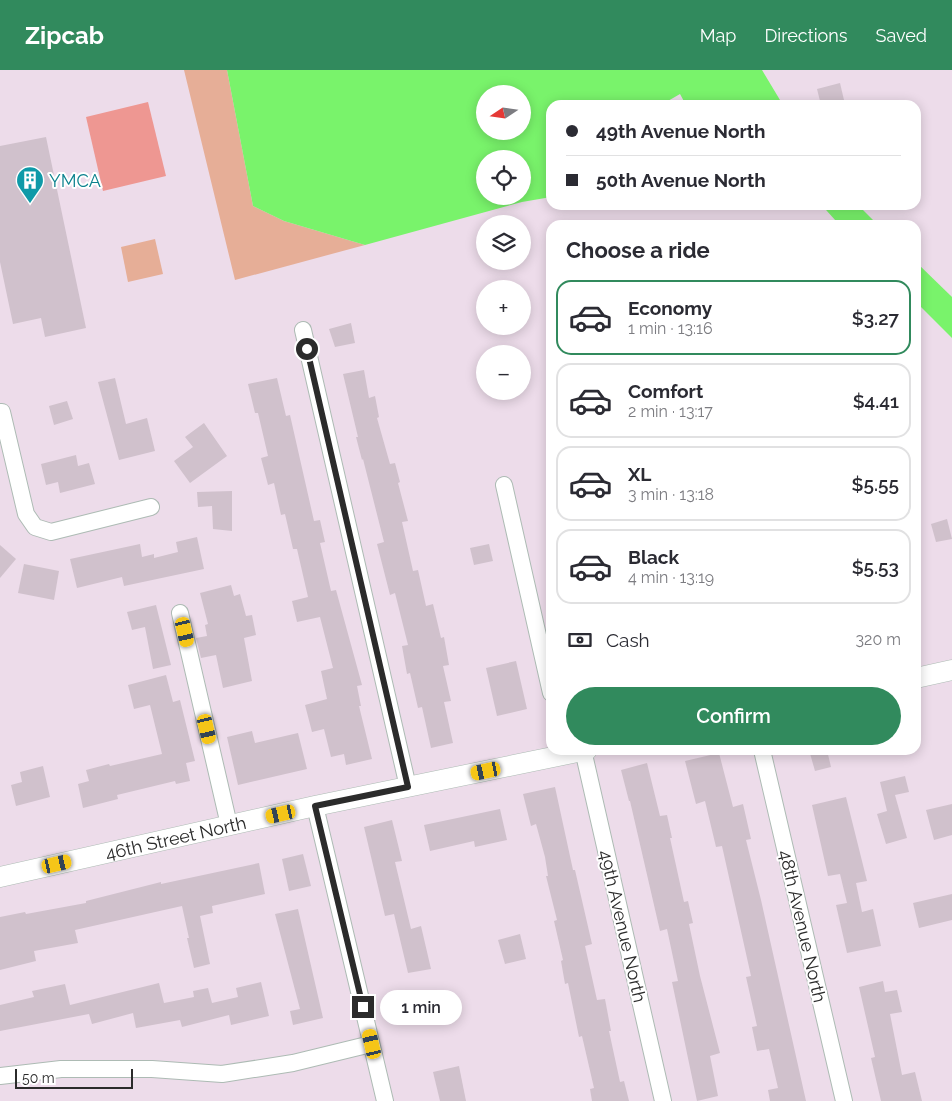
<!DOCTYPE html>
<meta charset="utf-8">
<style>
body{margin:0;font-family:Raleway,sans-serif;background:#f2f2f3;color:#2b2b33;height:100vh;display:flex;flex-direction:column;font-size:19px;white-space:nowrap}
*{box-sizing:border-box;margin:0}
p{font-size:16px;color:#7c7c81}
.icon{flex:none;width:28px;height:28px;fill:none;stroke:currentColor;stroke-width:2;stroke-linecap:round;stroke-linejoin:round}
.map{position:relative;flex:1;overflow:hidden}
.details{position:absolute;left:546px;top:150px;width:375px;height:535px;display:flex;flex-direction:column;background:#fff;border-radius:15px;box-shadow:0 2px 12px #0003}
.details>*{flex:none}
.hud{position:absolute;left:546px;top:30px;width:375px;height:110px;border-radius:15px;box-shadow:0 2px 12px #0003;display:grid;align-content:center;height:110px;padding:0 20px;background:#fff}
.needle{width:32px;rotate:257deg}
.controls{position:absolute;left:476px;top:15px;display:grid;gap:10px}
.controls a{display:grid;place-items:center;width:55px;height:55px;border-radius:50%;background:#fff;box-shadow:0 2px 12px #0003;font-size:25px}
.scale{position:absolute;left:15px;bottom:12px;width:118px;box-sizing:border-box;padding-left:5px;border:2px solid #2b2b2b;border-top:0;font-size:14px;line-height:18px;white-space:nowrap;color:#2b2b2b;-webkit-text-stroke:4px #fff;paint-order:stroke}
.end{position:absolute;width:22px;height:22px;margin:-11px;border:6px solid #2b2b2b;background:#fff;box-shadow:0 0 0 2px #fff}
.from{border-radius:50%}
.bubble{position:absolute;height:35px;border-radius:18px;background:#fff;box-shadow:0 2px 12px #0003;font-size:16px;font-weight:600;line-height:35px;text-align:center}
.car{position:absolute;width:15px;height:30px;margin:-15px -8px;border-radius:6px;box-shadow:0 0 4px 1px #0007;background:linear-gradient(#f5c518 24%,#345 0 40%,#f5c518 0 76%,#345 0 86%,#f5c518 0)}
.hud b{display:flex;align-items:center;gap:18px;height:48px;font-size:19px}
.hud b+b{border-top:1px solid #e1e1e2}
.hud i{width:12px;height:12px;background:#2b2b33}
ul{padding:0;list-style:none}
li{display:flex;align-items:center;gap:15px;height:75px;margin:0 10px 8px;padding:0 10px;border:2px solid #e1e1e2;border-radius:15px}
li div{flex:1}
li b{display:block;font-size:19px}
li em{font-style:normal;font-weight:600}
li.current{border-color:#318a5d}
li>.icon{width:45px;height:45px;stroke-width:1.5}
h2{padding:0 20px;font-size:22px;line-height:60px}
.pay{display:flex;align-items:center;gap:12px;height:55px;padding:0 20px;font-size:19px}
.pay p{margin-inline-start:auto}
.primary-button{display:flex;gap:10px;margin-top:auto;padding:10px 20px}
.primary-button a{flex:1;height:58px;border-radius:30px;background:#318a5d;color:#fff;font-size:20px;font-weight:600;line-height:58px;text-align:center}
header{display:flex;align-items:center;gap:30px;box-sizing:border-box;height:70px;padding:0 25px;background:#318a5d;color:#fff}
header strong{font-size:24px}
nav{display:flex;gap:28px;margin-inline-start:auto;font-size:18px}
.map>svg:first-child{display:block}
</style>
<header>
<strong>Zipcab</strong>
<nav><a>Map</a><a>Directions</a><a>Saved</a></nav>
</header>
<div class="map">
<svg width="952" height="1031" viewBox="0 0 952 1031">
<rect width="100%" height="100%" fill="#eddcea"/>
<!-- green -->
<g fill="#e6ae97">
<polygon points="184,0 227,0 253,136 284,151 365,175 235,210"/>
<polygon points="155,169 163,204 128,212 121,177"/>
</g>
<!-- pitch -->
<polygon fill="#ee9792" points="148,32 166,106 103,121 86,47"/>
<!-- water -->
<g fill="#79f36b" fill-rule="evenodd">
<path d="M227,0H762L783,35H686L680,24L661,35H551V127L522,132L365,175L284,151L253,136ZM485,24H522V61H485ZM485,89H522V126H485Z"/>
<polygon points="827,135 858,135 878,155 845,155"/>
<polygon points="916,192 952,227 952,268 916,232"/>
</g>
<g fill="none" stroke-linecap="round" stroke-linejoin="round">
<!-- stream -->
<polyline stroke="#79f36b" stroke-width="5" points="825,135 843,155"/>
</g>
<!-- building -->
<g fill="#d0c1cc">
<polygon points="840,13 844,30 821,35 817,19"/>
<polygon points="46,67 86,258 45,267 41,248 13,254 0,192 0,76"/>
<polygon points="351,253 355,273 335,277 329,259"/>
<polygon points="364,300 369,328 375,326 379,347 377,348 390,394 395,393 400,412 398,413 408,451 402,452 413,501 418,500 426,536 433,534 441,568 444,567 449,595 443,596 451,631 444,632 453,673 431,678 422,637 418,638 410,603 407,604 402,576 408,575 395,523 390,525 377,474 384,472 363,389 362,390 356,367 358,367 343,304"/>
<polygon points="115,308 126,354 147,348 155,381 119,390 98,312"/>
<polygon points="277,308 286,346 290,345 314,451 320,450 325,472 320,473 331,521 336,520 362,615 357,616 361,636 359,636 372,689 346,695 344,684 331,687 324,659 312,662 305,635 327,629 321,601 333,598 320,547 297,552 292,531 308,527 297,479 293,479 285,444 281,445 274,413 268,415 261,388 268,386 258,343 255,343 248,314"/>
<polygon points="67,331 73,349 54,355 49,336"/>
<polygon points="204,353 227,386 190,413 174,391 193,377 185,367"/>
<polygon points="76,385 78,396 89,393 95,414 60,423 58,412 46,415 41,394"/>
<polygon points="232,421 232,461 213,459 212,436 198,437 197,422"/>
<polygon points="947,449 952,469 936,472 931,454"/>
<polygon points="197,467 204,499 124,516 122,507 77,518 70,489 140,474 142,487 154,484 154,488 178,482 176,472"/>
<polygon points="489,474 493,491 474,495 470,478"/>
<polygon points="0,475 16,489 0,508"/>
<polygon points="24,494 59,501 54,530 18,523"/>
<polygon points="231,515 234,526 240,524 246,546 252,545 256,565 244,568 252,611 223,618 216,585 201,588 196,568 207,566 205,555 208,554 200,523"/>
<polygon points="156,535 171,595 153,599 145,557 132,560 127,542"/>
<polygon points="516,591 527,639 497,646 486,598"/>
<polygon points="166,605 173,632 180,630 195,691 186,693 190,711 176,714 175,711 117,725 118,729 83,738 78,714 89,711 86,700 109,694 110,696 162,684 150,635 134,639 128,615"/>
<polygon points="252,661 255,673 298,663 307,699 238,715 227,667"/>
<polygon points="809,680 827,680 831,697 815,701"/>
<polygon points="719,683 733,737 743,734 751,769 746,770 761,830 806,1031 770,1031 768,1020 778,1018 769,979 757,981 752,957 757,956 746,907 751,906 722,776 716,777 705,731 696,734 685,691"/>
<polygon points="647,693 660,746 667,745 672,768 670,768 684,832 688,831 693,853 689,854 700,906 720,983 710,986 718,1026 697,1031 672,912 678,911 667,859 660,861 630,731 629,731 621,700"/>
<polygon points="43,696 50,727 16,736 11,715 22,712 20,702"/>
<polygon points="905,706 909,722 895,725 907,768 886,774 877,744 887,741 880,712"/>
<polygon points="555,717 573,800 575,800 592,874 585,876 597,930 605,929 611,961 609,961 620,1012 624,1011 629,1031 592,1031 590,1019 594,1018 582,966 579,967 568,913 565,914 561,891 563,890 554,851 557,850 546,806 548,806 545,787 536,754 531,756 523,724"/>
<polygon points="846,727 867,811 856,813 862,842 873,839 881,876 847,883 836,835 847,833 840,804 828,806 812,735"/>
<polygon points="952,734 952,765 934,770 926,740"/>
<polygon points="500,739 507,770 475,777 474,771 430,781 424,755"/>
<polygon points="392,750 402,791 395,792 411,859 421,856 431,899 408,903 394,844 385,846 364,757"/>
<polygon points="303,784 311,816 289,821 282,789"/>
<polygon points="259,793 265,824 212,836 213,843 200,846 210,894 194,898 187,868 189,868 182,836 75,860 78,873 34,881 36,891 0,900 0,847 25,842 26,844 86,833 86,831 161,812 161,814"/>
<polygon points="952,824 952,850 919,858 913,833"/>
<polygon points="298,839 323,948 293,955 290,941 300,939 275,844"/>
<polygon points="520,864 526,889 505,894 498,870"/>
<polygon points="883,911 885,922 897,920 902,942 890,944 902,1005 915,1002 922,1031 881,1031 871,988 875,987 859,917"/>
<polygon points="261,912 269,946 231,955 229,945 182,957 180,950 136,958 133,943 92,954 89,944 0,961 0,935 34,927 32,921 65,914 70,935 159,913 164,933 194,927 193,921 208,918 212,933 238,927 236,918"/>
<polygon points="459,996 466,1031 440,1031 433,1002"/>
</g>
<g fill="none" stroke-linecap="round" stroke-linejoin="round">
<!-- minor casing -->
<g stroke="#adbbb4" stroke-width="18">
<g id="minor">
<polyline points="303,260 408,717"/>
<polyline points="0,342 2,342 26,444 35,457 51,462 151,437"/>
<polyline points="504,415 551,623"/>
<polyline points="180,543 229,755"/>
<polyline points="583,680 663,1031"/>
<polyline points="762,680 844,1031"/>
<polyline points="315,736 385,1031"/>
<polyline points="0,1006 61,999 152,999 222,1004 293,993 371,974"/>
</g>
</g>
<!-- tertiary casing -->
<g stroke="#adbbb4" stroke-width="21">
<g id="tertiary">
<polyline points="916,608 952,600"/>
<path id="s1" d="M0,807L315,736L587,680"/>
</g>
</g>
<!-- minor -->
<use href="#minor" stroke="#fff" stroke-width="16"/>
<!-- tertiary -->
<use href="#tertiary" stroke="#fff" stroke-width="20"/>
</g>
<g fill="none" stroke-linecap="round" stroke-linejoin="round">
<!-- route -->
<polyline stroke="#2b2b2b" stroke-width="6" points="307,279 408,717 315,736 363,937"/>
</g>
<!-- icons -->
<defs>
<g id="building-pin" transform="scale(1.4375)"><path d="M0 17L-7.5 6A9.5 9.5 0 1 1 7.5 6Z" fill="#0f9aa8" stroke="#fff"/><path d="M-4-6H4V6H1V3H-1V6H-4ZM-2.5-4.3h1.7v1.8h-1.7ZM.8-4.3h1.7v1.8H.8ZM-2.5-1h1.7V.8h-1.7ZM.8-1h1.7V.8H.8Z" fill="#fff"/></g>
</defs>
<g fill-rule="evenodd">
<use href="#building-pin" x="30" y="110"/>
</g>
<g text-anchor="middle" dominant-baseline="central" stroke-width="4" stroke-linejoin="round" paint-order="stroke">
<!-- culture labels -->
<g font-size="18" fill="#0d838f" stroke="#fff" text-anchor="start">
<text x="49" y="110">YMCA</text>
</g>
<!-- street labels -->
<g font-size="18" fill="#2b2b2b" stroke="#fff">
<text stroke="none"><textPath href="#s1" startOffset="180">46th Street North</textPath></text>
<text transform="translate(623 856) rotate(77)">49th Avenue North</text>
<text transform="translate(803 856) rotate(77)">48th Avenue North</text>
</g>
</g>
</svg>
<div class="controls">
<a><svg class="needle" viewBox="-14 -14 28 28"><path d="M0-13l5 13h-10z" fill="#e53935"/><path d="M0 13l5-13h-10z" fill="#7c7c81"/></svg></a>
<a><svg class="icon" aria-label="locate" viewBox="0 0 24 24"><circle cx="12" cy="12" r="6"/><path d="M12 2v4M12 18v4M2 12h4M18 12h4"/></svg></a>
<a><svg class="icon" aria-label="layers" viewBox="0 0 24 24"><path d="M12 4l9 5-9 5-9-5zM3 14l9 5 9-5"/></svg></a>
<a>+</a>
<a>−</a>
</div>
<div class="scale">50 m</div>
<i class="end from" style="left:307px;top:279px"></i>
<i class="end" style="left:363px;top:937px"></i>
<div class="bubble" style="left:380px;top:920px;width:82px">1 min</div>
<i class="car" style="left:185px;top:562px;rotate:167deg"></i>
<i class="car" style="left:207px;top:659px;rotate:167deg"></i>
<i class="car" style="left:486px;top:701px;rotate:258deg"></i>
<i class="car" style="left:281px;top:744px;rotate:257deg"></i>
<i class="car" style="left:57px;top:794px;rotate:77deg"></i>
<i class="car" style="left:372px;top:974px;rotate:347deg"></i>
<div class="hud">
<b><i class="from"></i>49th Avenue North</b>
<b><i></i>50th Avenue North</b>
</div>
<section class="details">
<h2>Choose a ride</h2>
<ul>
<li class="current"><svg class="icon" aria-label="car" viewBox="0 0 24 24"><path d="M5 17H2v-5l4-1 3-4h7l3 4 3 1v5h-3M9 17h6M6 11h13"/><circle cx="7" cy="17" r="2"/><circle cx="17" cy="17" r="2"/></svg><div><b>Economy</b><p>1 min · 13:16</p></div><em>$3.27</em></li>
<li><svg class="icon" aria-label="car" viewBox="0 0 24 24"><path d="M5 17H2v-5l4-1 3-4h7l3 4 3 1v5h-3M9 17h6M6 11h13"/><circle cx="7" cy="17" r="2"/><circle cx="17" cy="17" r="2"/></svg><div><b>Comfort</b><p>2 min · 13:17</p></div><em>$4.41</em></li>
<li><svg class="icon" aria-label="car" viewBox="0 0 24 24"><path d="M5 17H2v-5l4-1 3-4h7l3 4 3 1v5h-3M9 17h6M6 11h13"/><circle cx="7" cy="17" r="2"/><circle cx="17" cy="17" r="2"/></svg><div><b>XL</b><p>3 min · 13:18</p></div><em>$5.55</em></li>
<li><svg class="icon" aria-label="car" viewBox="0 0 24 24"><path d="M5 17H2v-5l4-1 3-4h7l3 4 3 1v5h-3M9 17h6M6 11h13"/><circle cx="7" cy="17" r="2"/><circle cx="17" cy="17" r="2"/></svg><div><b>Black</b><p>4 min · 13:19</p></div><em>$5.53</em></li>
</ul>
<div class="pay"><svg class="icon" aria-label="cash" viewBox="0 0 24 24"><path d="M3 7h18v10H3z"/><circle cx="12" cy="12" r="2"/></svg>Cash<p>320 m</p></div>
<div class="primary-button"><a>Confirm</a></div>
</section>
</div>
